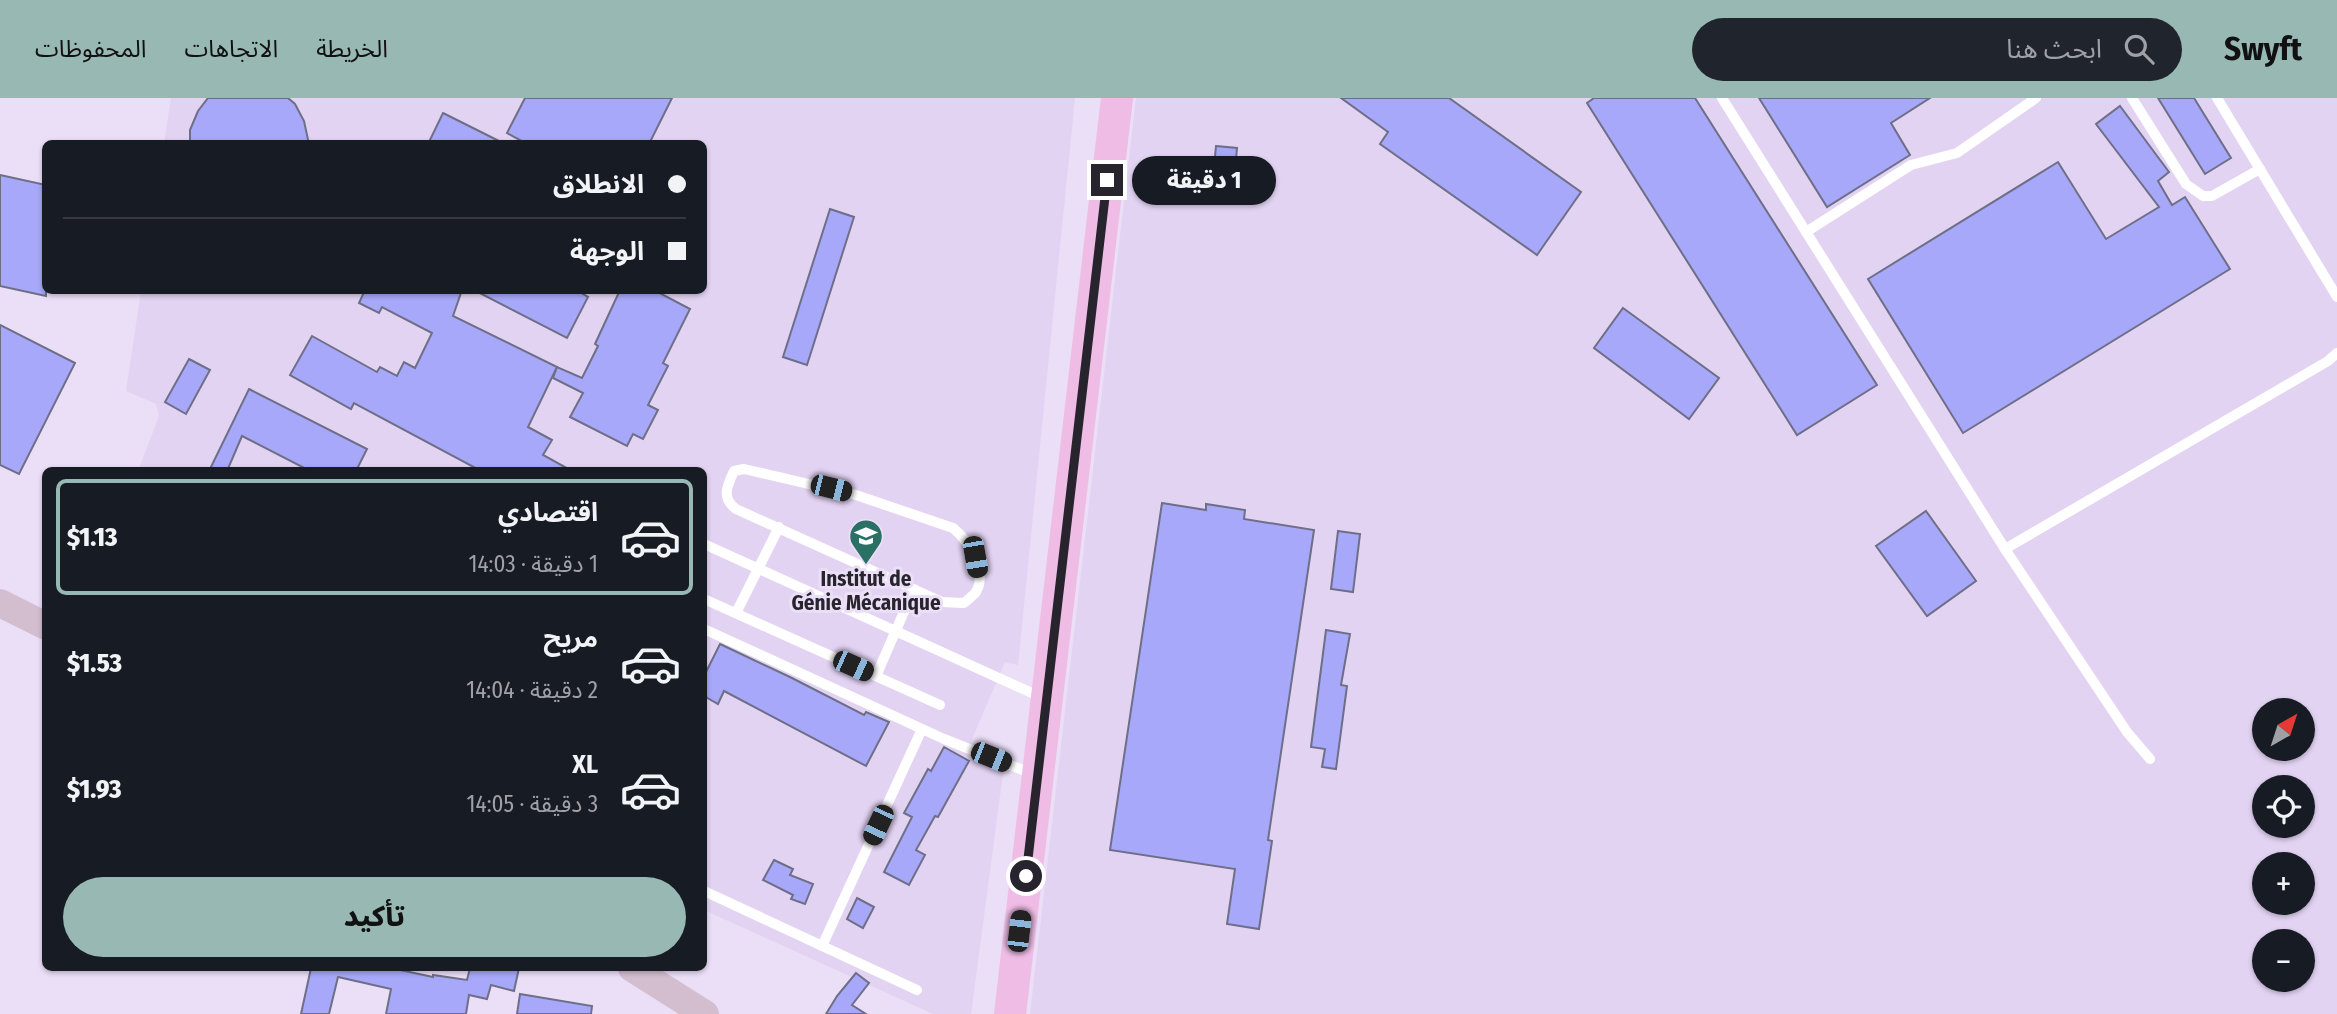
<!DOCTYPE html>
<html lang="ar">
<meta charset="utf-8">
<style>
body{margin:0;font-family:"Fira Sans Condensed","Noto Sans Arabic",sans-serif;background:#20242c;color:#f1f3f6;direction:rtl;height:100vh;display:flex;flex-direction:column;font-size:26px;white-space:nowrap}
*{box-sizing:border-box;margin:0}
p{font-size:23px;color:#9ea1a6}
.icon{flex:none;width:38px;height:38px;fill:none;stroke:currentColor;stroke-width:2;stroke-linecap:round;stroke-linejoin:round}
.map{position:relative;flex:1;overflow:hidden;direction:ltr}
.drawer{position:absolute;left:42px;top:369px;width:665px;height:504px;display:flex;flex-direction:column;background:#171b24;border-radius:10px;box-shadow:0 2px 5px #0004;direction:rtl}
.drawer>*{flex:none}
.guide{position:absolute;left:42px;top:42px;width:665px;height:154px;border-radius:10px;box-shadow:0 2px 5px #0004;direction:rtl;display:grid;align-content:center;height:154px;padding:0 21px;background:#171b24}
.needle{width:46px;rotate:39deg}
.tools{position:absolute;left:2252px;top:600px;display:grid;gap:14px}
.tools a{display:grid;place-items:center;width:63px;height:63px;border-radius:50%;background:#171b24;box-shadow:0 2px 5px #0004;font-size:35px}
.end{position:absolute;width:32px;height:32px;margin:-16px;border:9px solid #28242d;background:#fff;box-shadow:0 0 0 4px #fff}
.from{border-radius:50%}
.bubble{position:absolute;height:49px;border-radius:24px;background:#171b24;box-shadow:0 2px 5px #0004;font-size:23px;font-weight:800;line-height:49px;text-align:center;direction:rtl}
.car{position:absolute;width:21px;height:42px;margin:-21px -10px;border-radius:9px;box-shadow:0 0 5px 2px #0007;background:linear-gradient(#222 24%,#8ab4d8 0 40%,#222 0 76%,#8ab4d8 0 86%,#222 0)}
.guide b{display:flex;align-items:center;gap:24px;height:66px;font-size:26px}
.guide b+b{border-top:2px solid #363941}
.guide i{width:18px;height:18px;background:#f1f3f6}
ul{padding:12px 0 0;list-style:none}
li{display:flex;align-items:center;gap:21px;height:116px;margin:0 14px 10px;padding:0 7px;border:4px solid transparent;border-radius:10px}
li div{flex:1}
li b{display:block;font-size:26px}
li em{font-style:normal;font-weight:800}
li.current{border-color:#98b8b4}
li>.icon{width:63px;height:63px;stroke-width:1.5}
.primary-button{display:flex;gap:14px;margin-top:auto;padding:14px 21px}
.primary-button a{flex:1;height:80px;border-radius:42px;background:#98b8b4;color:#111;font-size:28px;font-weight:800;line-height:80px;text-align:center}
header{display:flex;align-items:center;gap:42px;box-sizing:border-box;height:98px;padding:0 35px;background:#98b8b4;color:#111}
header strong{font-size:33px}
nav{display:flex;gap:38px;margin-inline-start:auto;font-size:24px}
.search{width:490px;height:63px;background:#20242c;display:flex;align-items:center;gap:18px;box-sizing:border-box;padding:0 24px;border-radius:38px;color:#9ea1a6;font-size:26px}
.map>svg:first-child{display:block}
</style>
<header>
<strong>Swyft</strong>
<div class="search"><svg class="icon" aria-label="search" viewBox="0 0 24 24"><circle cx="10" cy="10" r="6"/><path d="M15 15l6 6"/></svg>ابحث هنا</div>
<nav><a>الخريطة</a><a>الاتجاهات</a><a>المحفوظات</a></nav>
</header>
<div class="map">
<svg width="2337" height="916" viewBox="0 0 2337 916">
<rect width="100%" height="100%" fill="#ebdef7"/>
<!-- built -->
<g fill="#e3d3f3" fill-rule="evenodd">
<polygon points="171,0 1075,0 1018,567 1005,564 966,655 1004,668 971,916 933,916 704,812 704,373 138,373 159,318 156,306 126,293 141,193 704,192 704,46 164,45"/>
<path d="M1136,0H2337V916H1030ZM2264,612H2303V651H2264ZM2264,690H2303V728H2264ZM2264,766H2303V805H2264ZM2264,844H2303V882H2264Z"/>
</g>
<!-- building -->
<g fill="#a7a8f9" stroke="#6e6f87" stroke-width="2">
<polygon points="208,0 288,0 295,6 304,23 309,46 190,46 190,32 198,13"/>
<polygon points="525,0 672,0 649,46 527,46 507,35"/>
<polygon points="1341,0 1449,0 1581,94 1537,157 1380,46 1388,34"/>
<polygon points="1594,0 1695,0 1877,287 1797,337 1587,5"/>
<polygon points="1759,0 1930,0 1891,25 1910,57 1827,109"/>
<polygon points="2158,0 2194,0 2231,60 2205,76"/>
<polygon points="2120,8 2169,74 2158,83 2172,107 2185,99 2230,171 1963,335 1868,181 2058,64 2106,141 2159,109 2096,26"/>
<polygon points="443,15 505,46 428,46"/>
<polygon points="1216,48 1237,50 1235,72 1214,69"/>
<polygon points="0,77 46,87 46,198 0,188"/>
<polygon points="830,111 854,119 807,267 783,259"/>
<polygon points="365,192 462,192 453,218 557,269 528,329 552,342 543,357 572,373 481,373 354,305 351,311 290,277 312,238 377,274 380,269 397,278 404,264 415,270 432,235 382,209 379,215 359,205"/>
<polygon points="474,192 576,192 588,199 567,240"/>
<polygon points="620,192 654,192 690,211 663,265 668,268 648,307 658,312 643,341 633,336 627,348 570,319 583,295 553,280 557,269 582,280 598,248 595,246"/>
<polygon points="1623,210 1719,280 1689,321 1594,250"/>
<polygon points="0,227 75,265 19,376 0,367"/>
<polygon points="189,261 210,272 186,316 165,304"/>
<polygon points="249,291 367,351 356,373 310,373 242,338 227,373 209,373"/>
<polygon points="1162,405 1206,412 1206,406 1245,412 1244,421 1314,432 1268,742 1272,743 1259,831 1227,826 1235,771 1110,752"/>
<polygon points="1926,413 1976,483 1927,518 1876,448"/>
<polygon points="1338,433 1360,436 1353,494 1331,491"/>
<polygon points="1326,532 1350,536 1341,587 1347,588 1336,671 1322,669 1325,651 1311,649"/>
<polygon points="720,546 792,580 864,617 866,614 889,624 866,668 724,593 718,606 704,598 704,578"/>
<polygon points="944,649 969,663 938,719 935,718 916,752 925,757 909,787 884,774 912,719 904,715 928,671 931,673"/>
<polygon points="774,762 793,771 790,777 813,786 805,806 791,801 793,797 763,782"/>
<polygon points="857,800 874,809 863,830 847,821"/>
<polygon points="311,870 391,870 433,879 433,877 467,882 470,870 519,870 514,893 491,887 487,901 469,897 466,916 386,916 391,891 338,879 329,916 301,916"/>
<polygon points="856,875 869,885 852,907 866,916 826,916 837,898"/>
<polygon points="520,896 592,908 591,916 517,916"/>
</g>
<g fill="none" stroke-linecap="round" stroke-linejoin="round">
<!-- lane -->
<g stroke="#fff" stroke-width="10">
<polyline points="1722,0 2005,451 2127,634 2150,661"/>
<polyline points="2132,0 2186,86 2203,98 2212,98 2260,71"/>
<polyline points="2217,0 2337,199"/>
<polyline points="1806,134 1911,67 1957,55 2036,0"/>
<path d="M744,371L856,397L953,430C968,442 988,474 976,494C973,498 967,502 964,505L942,504L736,411C721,400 727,388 734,373Z"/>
<polyline points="704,446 1043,600"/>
<polyline points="2005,451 2328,263 2337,255"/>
<polyline points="704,501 940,607"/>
<polyline points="736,515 779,429"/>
<polyline points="704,531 944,641 1033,676"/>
<polyline points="876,578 914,491"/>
<polyline points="704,793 917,892"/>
<polyline points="822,848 922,631"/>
</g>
<!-- secondary -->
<g stroke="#d3bed0" stroke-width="28">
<polyline points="0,505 46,528"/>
<polyline points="632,870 705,916"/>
</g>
<!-- primary -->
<polyline stroke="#efbce6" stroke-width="32" points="1010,916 1117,0"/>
</g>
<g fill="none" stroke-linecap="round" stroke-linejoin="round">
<!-- route -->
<polyline stroke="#28242d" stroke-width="9" points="1026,778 1107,82"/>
</g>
<!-- icons -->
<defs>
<g id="university-pin" transform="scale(1.75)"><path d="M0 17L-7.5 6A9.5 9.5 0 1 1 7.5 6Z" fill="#2b7064" stroke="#ebdef7"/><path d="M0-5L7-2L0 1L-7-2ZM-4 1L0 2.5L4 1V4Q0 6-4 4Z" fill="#fff"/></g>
</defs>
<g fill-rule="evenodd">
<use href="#university-pin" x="866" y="438"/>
</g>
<g text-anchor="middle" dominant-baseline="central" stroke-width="6" stroke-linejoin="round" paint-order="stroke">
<!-- poi labels -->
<g font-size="21" font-weight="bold" fill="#28242d" stroke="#ebdef7">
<text x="866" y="481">Institut de<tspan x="866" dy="24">Génie Mécanique</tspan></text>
</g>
</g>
</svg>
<div class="tools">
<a><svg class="needle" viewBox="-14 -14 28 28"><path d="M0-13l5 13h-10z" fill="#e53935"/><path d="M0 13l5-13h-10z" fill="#9ea1a6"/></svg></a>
<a><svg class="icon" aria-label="locate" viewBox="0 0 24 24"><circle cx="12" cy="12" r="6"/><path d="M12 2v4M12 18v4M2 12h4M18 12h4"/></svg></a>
<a>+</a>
<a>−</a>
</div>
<i class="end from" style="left:1026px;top:778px"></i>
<i class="end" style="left:1107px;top:82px"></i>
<div class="bubble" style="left:1132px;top:58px;width:144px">1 دقيقة</div>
<i class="car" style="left:831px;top:390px;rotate:104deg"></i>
<i class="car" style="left:975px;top:459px;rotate:170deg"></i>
<i class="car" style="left:853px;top:568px;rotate:114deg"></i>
<i class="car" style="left:991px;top:659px;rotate:112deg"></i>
<i class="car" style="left:878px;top:727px;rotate:205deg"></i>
<i class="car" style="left:1019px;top:833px;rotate:7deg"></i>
<div class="guide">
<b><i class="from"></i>الانطلاق</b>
<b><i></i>الوجهة</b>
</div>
<section class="drawer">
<ul>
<li class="current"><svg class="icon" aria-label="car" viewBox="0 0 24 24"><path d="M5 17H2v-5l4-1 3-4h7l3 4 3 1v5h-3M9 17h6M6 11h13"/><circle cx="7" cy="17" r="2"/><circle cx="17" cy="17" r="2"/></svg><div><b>اقتصادي</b><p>1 دقيقة · 14:03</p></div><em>$1.13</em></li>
<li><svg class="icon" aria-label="car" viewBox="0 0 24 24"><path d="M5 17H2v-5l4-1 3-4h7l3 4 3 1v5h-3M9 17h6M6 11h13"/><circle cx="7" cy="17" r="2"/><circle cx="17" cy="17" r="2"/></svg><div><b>مريح</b><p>2 دقيقة · 14:04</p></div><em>$1.53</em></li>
<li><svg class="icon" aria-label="car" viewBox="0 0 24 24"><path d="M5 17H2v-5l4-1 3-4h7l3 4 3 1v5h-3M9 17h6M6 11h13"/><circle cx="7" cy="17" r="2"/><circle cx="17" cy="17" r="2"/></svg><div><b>XL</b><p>3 دقيقة · 14:05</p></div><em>$1.93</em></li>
</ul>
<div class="primary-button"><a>تأكيد</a></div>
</section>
</div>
